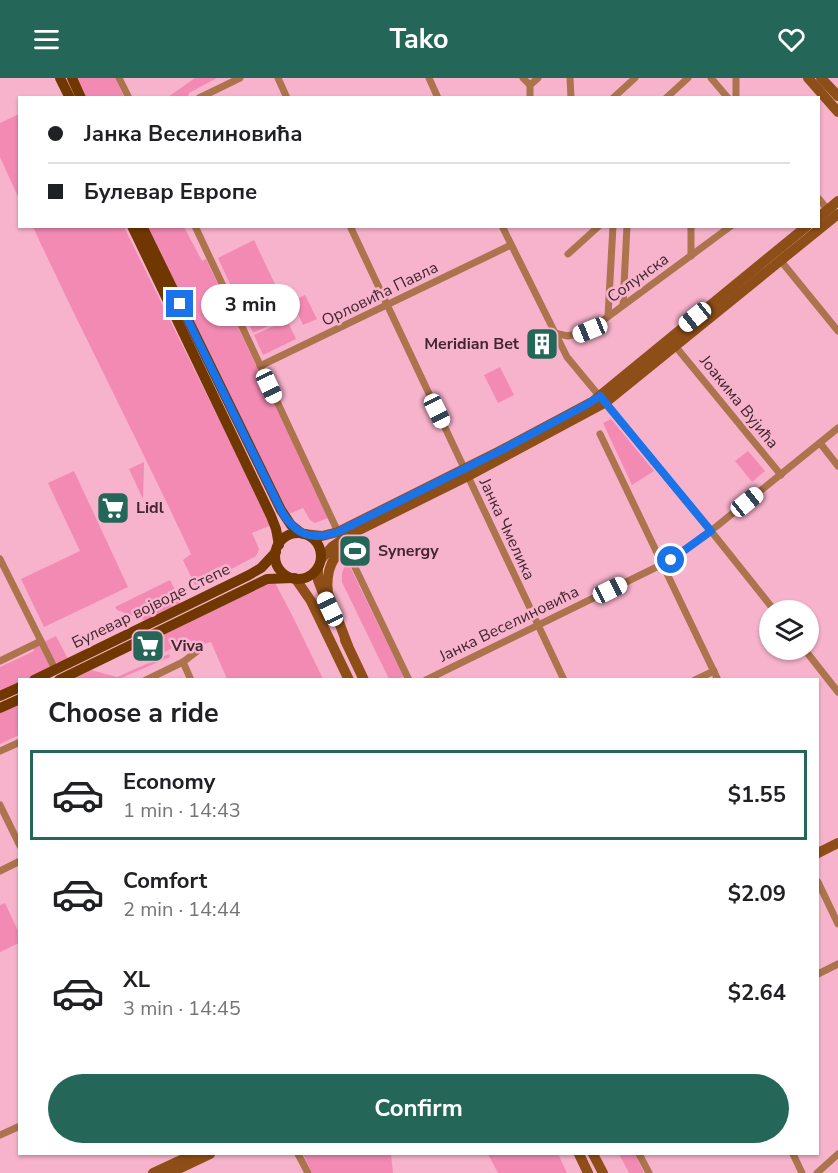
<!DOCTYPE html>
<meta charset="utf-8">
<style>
body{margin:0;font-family:"Nunito Sans",sans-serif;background:#f2f2f2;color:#202124;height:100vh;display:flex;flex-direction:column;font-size:22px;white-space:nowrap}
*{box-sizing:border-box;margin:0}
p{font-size:20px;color:#757577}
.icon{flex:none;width:33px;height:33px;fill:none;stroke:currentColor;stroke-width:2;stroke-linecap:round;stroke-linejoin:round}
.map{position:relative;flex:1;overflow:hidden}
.drawer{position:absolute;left:18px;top:600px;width:801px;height:477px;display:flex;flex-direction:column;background:#fff;border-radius:0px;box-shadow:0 2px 4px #0004}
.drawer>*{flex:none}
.top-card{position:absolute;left:18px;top:18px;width:802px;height:132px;border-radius:0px;box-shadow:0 2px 4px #0004;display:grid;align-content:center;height:132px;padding:0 30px;background:#fff}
.fabs{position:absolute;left:759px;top:522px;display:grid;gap:12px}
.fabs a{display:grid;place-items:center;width:60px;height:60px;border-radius:50%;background:#fff;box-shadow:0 2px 4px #0004;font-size:30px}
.end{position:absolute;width:27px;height:27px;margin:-14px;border:8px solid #1a73e8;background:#fff;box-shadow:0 0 0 3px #fff}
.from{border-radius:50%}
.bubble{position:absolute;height:42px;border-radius:21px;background:#fff;box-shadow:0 2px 4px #0004;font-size:20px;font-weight:700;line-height:42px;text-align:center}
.car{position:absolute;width:18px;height:36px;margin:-18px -9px;border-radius:8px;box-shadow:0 0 4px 2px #0007;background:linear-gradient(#fff 24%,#345 0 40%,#fff 0 76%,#345 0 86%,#fff 0)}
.top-card b{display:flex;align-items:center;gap:21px;height:57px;font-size:22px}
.top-card b+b{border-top:2px solid #e0e0e0}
.top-card i{width:15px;height:15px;background:#202124}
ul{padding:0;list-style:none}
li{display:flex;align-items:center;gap:18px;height:90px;margin:0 12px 9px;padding:0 18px;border:3px solid transparent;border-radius:0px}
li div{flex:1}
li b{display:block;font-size:22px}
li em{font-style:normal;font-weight:700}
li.on{border-color:#246758}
li>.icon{width:54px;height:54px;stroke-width:1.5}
h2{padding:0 30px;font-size:27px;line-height:72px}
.cta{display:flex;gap:12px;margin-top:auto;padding:12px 30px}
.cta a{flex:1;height:69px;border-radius:36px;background:#246758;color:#fff;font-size:24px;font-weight:700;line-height:69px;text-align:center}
header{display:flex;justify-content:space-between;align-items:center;height:78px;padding:0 30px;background:#246758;color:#fff;font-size:27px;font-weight:700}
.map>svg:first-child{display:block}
</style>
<header><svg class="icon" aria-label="menu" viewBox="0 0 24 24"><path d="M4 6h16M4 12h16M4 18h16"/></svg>Tako<svg class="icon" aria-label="heart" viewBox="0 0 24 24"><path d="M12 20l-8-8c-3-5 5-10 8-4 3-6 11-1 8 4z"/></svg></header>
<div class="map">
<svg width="838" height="1095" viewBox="0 0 838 1095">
<rect width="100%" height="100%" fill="#f8b3cc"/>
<!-- green -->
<g fill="#f28ab3">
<polygon points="73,0 115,0 124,19 82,19"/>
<polygon points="195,0 217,0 189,15 188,19 168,19"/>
<polygon points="19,36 19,121 0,79 0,45"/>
<path d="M33,149H124L271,447L252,455L259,471L256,478L201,507H195L183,482L191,476C140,366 84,259 33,149Z"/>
<polygon points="145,149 184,149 202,183 206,181 328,440 315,445 310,442 303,430 289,436 288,435"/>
<polygon points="254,162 290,238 253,255 218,180"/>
<polygon points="305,217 317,241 303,247 292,223"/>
<polygon points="287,242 296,261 263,277 254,257"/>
<polygon points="500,289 514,317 498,325 484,297"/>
<polygon points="611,341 654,393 632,407 603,345"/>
<polygon points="748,373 765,393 752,404 735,383"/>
<polygon points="144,384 143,421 129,391"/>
<polygon points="74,393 128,509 44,549 21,501 80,473 48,405"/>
<polygon points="347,483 400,591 408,597 398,601 389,601 342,504 342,495"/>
<polygon points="170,502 182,526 147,543 117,532 115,529"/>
<polygon points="274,503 292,537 323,601 227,601 211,564 196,568 189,561 165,574 163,569 157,571 154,564 159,562 157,557"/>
<polygon points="56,558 68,581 60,585 54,584 44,564"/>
<polygon points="40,566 52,589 27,601 20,602 19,605 0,615 0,589 34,573 33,569"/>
<polygon points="169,576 170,579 119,601 66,602 87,591 117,599"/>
<polygon points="19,625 19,657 0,666 0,635"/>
<polygon points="5,825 19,855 19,865 0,874 0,827"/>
<polygon points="303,1076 391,1076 393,1095 312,1095"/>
<polygon points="488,1076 558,1076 567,1095 498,1095"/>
<polygon points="619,1076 635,1076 644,1095 629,1095"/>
</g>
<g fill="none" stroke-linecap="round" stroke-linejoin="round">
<!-- street -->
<g stroke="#ac744c" stroke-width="7">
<polyline points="119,0 129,20"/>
<polyline points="278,0 287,20"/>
<polyline points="429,0 438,20"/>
<polyline points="523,0 530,7 538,0"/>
<polyline points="570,0 571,20"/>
<polyline points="711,0 728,20"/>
<polyline points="736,0 736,20"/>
<polyline points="530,7 530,20"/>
<polyline points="199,20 240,0"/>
<polyline points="613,20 635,0"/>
<polyline points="666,20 688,0"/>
<polyline points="819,121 828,132"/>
<polyline points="195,148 338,454"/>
<polyline points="350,148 564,602"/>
<polyline points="502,148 567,279 711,453 774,532"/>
<polyline points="691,148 691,178"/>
<polyline points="568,176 599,148"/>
<polyline points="781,183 838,253"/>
<polyline points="623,227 627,148"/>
<polyline points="608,238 613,148"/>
<polyline points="554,255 568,258 590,252 731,148"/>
<polyline points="676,269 781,397"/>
<polyline points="260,288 511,167"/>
<polyline points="600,356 718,602"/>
<polyline points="820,365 838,388"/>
<polyline points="0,481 55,591"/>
<polyline points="351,481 409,602"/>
<polyline points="805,572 838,614"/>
<polyline points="0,583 41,563"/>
<polyline points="183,584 191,602"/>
<polyline points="146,602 183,584 200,571"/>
<polyline points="426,602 669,483 717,448 838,350"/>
<polyline points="695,602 714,593"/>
<polyline points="0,673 20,664"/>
<polyline points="0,727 20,768"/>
<polyline points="0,793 20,783"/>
<polyline points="818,804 838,846"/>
<polyline points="818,896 838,886"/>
<polyline points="0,1057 20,1048"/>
<polyline points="298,1076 308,1095"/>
<polyline points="639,1076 649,1095"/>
<polyline points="793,1076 802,1095"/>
<polyline points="817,1095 838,1076"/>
</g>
<!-- secondary -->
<g stroke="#8e4e18" stroke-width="10">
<polyline points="808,0 838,34"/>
<polyline points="821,0 838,18"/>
<polyline points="819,139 838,123"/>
<polyline points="303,456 322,458 338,454 498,374 592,324 807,148"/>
<polyline points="321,481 333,468 349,457 468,398 606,324 838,136"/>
<polyline points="318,490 318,502 324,518"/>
<polyline points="295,500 311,523 349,602"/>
<polyline points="345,562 364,602"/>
<path d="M348,568L328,515C325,492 333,478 349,463"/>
<polyline points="818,775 838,765"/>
<polyline points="579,1076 588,1095"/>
<polyline points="593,1076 603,1095"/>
<polyline points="153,1095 194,1076"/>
<polyline points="170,1095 210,1076"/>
</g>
<!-- primary -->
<g stroke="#703700" stroke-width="10">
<polyline points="60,0 70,20"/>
<polyline points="72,0 81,20"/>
<polyline points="132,148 271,438 276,451 279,467"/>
<polyline points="142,148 281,432 291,447 301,455"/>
<circle cx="298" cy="478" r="23"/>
<polyline points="34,602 249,497 261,490 276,474"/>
<polyline points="59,602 267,501 293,500"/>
<polyline points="0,618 20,609"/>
<polyline points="0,630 20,621"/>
</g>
</g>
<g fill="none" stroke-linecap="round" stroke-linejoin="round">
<!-- route -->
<path stroke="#1a73e8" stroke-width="8" d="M180,226L281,432C295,457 311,463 338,454L498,374L586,327L600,318L711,453L671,482"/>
</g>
<!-- icons -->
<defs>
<g id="building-square" transform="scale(1.725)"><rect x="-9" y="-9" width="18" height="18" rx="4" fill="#246758" stroke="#f8b3cc"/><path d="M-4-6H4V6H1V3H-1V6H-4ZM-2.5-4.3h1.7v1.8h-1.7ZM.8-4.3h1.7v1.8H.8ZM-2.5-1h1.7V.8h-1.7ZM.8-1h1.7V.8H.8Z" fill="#fff"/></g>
<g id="supermarket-square" transform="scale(1.725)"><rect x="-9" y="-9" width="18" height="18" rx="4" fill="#246758" stroke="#f8b3cc"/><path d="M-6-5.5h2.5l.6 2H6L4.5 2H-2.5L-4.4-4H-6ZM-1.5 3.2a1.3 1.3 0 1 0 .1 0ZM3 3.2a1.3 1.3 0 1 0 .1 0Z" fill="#fff"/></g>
<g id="stadium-square" transform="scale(1.725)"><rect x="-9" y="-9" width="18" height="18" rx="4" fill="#246758" stroke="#f8b3cc"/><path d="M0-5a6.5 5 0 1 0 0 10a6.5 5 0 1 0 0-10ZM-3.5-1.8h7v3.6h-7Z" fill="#fff"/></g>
</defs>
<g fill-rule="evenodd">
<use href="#building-square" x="542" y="266"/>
<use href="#supermarket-square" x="113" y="430"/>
<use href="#stadium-square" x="355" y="473"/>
<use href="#supermarket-square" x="148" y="568"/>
</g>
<g text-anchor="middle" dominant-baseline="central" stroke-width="5" stroke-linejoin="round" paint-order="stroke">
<!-- street labels -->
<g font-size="16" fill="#40262f" stroke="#f8b3cc">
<text transform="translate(638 200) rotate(-36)">Солунска</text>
<text transform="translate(380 216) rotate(-26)">Орловића Павла</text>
<text transform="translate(739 324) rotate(51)">Јоакима Вујића</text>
<text transform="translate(507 451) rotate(65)">Јанка Чмелика</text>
<text transform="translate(151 528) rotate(-26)">Булевар војводе Степе</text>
<text transform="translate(509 546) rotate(-26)">Јанка Веселиновића</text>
</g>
<!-- poi labels -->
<g font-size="16" font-weight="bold" fill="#40262f" stroke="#f8b3cc" text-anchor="start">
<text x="519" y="266" text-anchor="end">Meridian Bet</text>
<text x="136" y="430">Lidl</text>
<text x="378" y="473">Synergy</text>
<text x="171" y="568">Viva</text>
</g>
</g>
</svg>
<div class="fabs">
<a><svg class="icon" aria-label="layers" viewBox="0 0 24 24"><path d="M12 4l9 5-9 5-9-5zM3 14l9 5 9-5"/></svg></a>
</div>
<i class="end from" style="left:671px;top:482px"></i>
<i class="end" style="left:180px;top:226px"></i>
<div class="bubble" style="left:201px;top:206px;width:99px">3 min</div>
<i class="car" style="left:695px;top:239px;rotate:231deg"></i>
<i class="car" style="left:590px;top:252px;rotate:248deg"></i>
<i class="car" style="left:269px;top:308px;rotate:155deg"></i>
<i class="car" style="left:437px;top:333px;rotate:154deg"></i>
<i class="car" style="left:747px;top:424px;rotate:51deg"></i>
<i class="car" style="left:610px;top:512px;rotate:64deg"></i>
<i class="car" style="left:330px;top:531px;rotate:335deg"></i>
<div class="top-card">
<b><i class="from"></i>Јанка Веселиновића</b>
<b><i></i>Булевар Европе</b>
</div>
<section class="drawer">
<h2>Choose a ride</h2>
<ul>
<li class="on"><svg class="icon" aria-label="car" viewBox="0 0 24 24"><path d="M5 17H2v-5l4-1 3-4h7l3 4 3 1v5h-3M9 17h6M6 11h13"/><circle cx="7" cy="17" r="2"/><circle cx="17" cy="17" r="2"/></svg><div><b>Economy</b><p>1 min · 14:43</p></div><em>$1.55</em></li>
<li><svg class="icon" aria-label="car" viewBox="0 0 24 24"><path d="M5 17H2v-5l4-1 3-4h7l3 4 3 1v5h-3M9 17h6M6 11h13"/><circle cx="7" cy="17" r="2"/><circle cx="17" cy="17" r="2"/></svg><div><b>Comfort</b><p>2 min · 14:44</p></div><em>$2.09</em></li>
<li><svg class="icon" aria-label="car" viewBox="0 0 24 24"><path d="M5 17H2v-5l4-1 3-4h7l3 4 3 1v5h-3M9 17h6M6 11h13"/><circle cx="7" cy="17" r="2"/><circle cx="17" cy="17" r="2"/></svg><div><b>XL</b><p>3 min · 14:45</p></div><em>$2.64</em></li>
</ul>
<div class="cta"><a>Confirm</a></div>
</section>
</div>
